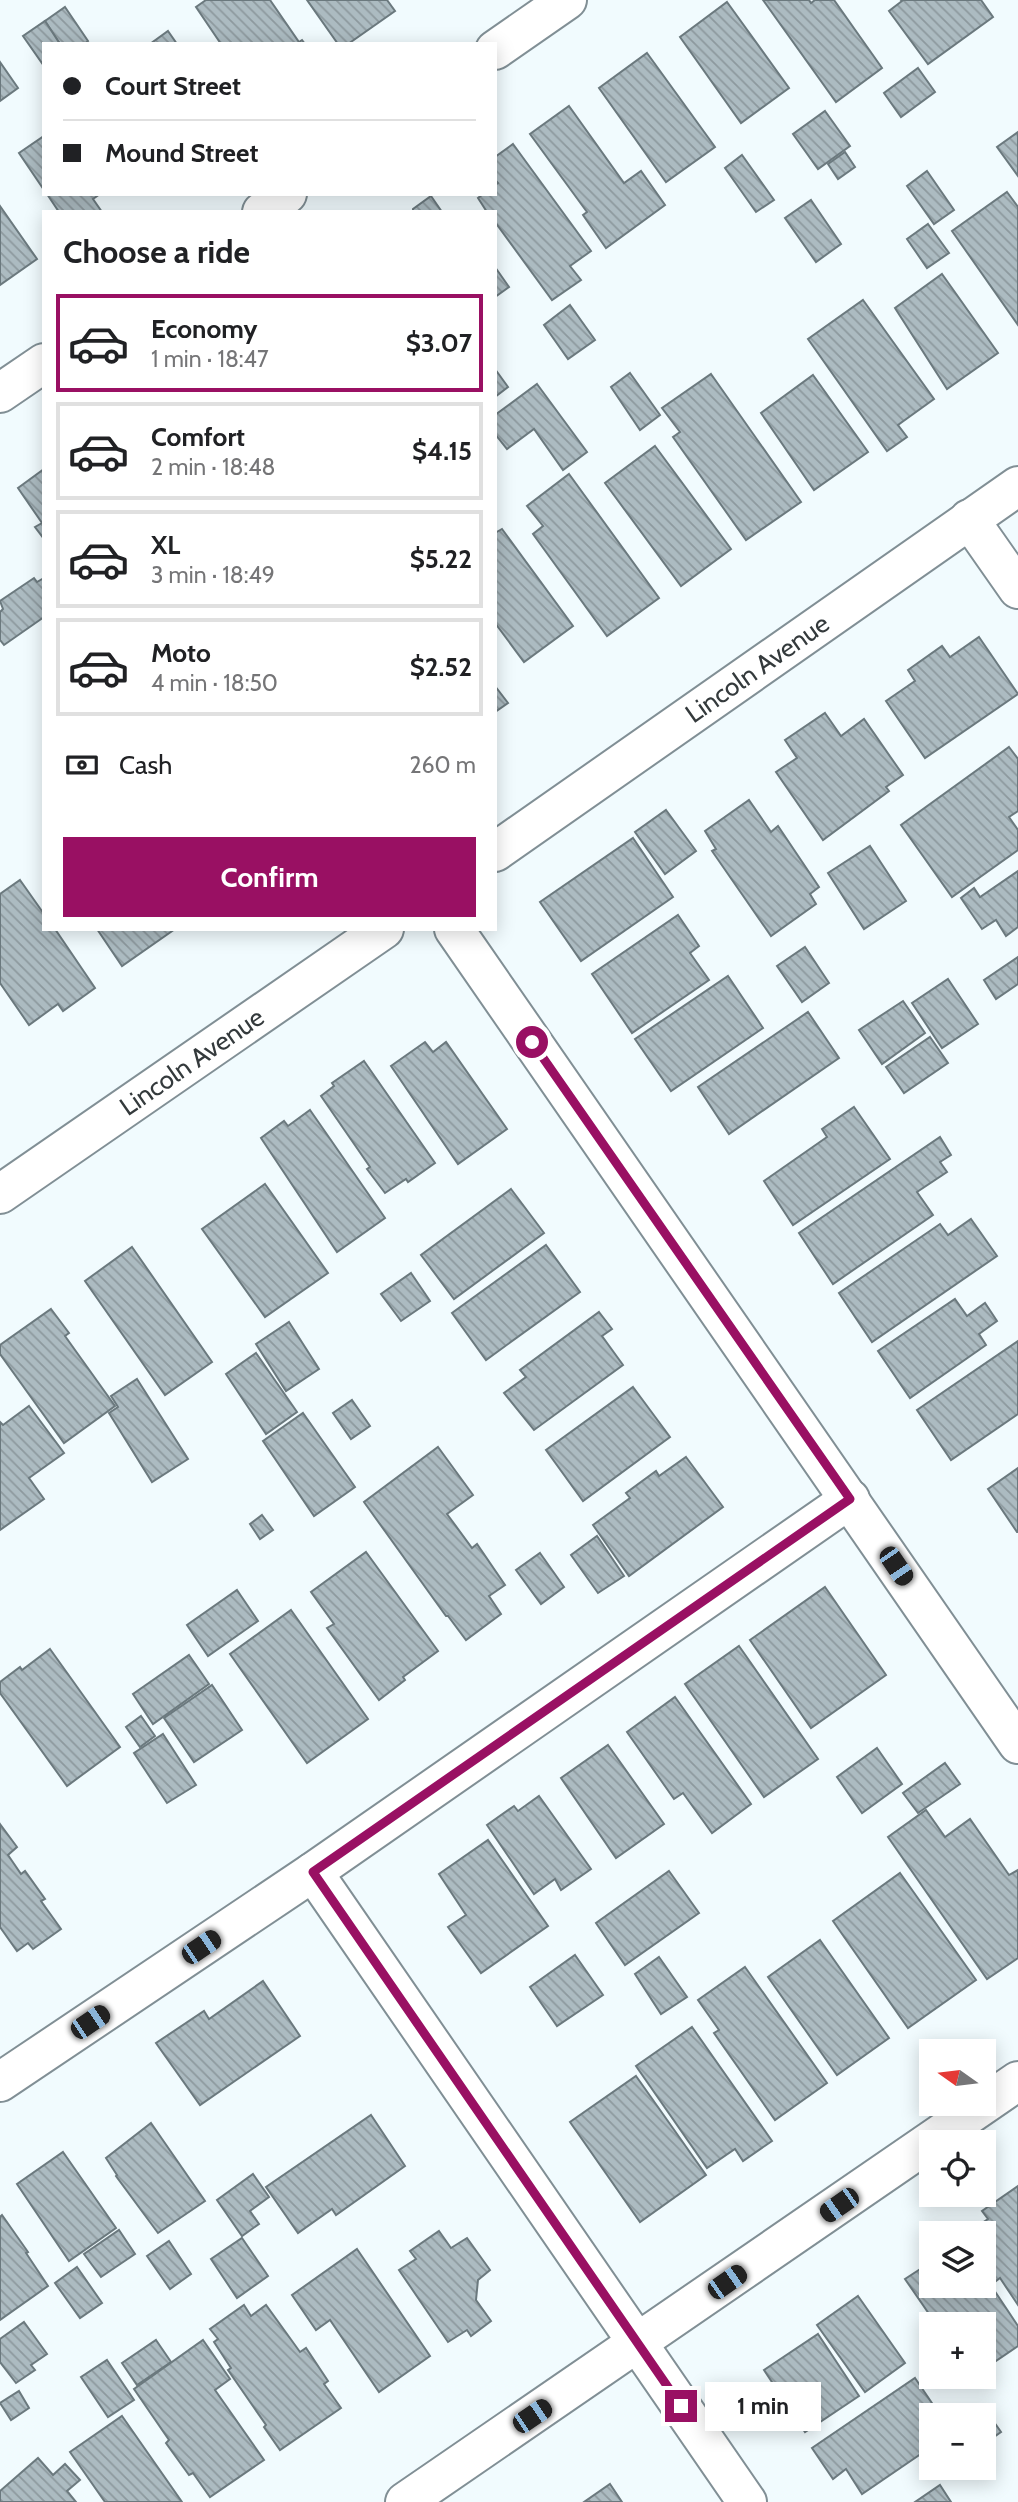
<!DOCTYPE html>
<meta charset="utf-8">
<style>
body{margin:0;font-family:Cabin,sans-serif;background:#f6f6f6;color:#202124;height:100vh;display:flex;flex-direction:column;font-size:26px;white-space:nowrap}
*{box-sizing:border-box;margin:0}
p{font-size:23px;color:#757577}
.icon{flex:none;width:38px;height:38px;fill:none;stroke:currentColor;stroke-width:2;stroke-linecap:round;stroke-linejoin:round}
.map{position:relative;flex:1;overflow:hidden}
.panel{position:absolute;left:42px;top:210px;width:455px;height:721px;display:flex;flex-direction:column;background:#fff;border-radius:0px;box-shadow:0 4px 18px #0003}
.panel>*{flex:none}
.hud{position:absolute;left:42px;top:42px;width:455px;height:154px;border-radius:0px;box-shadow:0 4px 18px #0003;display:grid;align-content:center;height:154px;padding:0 21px;background:#fff}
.needle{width:46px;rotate:284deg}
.tools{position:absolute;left:919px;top:2039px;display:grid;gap:14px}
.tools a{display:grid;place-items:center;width:77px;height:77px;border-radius:0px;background:#fff;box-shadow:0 4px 18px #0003;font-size:35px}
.end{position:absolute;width:32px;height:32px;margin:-16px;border:9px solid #991063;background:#fff;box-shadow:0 0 0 4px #fff}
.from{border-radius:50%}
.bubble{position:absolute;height:49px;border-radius:0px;background:#fff;box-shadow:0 4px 18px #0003;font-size:23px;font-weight:700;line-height:49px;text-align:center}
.car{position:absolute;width:21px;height:42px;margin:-21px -10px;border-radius:9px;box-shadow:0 0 5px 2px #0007;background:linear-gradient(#222 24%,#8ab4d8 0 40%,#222 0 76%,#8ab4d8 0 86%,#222 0)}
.hud b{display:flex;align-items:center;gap:24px;height:66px;font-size:26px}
.hud b+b{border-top:2px solid #e0e0e0}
.hud i{width:18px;height:18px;background:#202124}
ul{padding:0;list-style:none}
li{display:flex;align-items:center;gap:21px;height:98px;margin:0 14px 10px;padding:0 7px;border:4px solid #e0e0e0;border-radius:0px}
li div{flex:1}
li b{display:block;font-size:26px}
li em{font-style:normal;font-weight:700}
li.on{border-color:#991063}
li>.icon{width:63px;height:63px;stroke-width:1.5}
h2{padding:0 21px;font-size:32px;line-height:84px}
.pay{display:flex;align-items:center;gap:18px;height:77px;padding:0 21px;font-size:26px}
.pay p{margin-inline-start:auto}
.primary-button{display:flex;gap:14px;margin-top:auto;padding:14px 21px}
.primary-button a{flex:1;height:80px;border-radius:0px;background:#991063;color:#fff;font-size:28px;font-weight:700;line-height:80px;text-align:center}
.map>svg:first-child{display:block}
</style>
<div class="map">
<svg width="1018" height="2502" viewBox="0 0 1018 2502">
<defs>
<pattern id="building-back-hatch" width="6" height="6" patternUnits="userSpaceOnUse" patternTransform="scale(1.75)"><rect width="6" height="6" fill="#acbbc1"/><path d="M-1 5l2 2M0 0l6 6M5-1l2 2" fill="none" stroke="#8d999e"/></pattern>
</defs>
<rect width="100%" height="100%" fill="#f1fbfe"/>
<!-- building -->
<g fill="url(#building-back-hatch)" stroke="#6b797e" stroke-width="2">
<polygon points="206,0 270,0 299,42 302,40 305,44 221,44 196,7"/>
<polygon points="307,0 387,0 395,11 348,44 338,44"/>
<polygon points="763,0 809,0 811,3 815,0 834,0 882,68 836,102"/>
<polygon points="901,0 981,0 993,17 928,64 889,11 902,1"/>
<polygon points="727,2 789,88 741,123 680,37"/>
<polygon points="65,7 88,41 84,44 60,44 45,21"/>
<polygon points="45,21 60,44 44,44 44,66 23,36"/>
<polygon points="168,31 177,44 150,44"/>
<polygon points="647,53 715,147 666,182 599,88"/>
<polygon points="0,62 18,88 0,101"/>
<polygon points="918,68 935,92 901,117 884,93"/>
<polygon points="569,106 624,183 641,171 665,205 606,248 583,215 587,212 530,134"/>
<polygon points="825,111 850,146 818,169 793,134"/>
<polygon points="1018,132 1018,176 997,147"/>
<polygon points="44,136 44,190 19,153"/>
<polygon points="513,144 591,251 570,266 581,280 552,300 495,222 495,212 487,212 478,198 483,194 495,194 495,185 498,183 495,180 495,157"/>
<polygon points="845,152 855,167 838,179 828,164"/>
<polygon points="742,155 774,200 756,212 725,168"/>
<polygon points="927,171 954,210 934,224 907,186"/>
<polygon points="1007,192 1018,207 1018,325 952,231"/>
<polygon points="47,194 100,194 93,199 102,212 59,212"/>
<polygon points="431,196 442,212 413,212 413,209"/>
<polygon points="811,200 841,244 816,262 785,218"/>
<polygon points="0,206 37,259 0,285"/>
<polygon points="928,224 949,253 927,268 907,239"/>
<polygon points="495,267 509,287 495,297"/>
<polygon points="942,274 998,353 947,389 895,308"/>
<polygon points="863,300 934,399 898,425 907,437 887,451 808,339"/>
<polygon points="570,305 595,340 568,359 544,325"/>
<polygon points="495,369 508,387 495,397"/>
<polygon points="630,373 660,415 640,430 611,387"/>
<polygon points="711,374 801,502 746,540 673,437 680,432 662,408"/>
<polygon points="813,375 868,452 814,490 761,413"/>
<polygon points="537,384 587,452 563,470 534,429 507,449 495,434 495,415"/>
<polygon points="655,446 731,549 681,586 605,483"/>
<polygon points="44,469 44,539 35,527 42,523 18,488"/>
<polygon points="569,474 659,598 607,636 533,534 543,526 527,506"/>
<polygon points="502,529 573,626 524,662 495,623 495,533"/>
<polygon points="34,578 37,582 44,578 44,617 4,645 0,640 0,612 3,609 0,601"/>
<polygon points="979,637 1018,694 925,758 886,701 915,681 908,670 942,646 950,657"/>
<polygon points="495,686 508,703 495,712"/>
<polygon points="825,713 841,736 864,719 903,775 886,787 889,791 823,840 776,772 797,758 785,740"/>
<polygon points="1009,747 1018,759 1018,811 1009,817 1018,830 1018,850 952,897 901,825"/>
<polygon points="749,800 771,832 778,826 819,887 810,894 816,904 771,936 712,851 716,849 705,831"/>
<polygon points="666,810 696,851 665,874 635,832"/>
<polygon points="633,838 673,897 581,961 540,902"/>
<polygon points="870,846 906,901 864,929 828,873"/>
<polygon points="1018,871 1018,927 1006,936 996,920 982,929 961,898 974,888 980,897"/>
<polygon points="20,880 44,914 44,929 55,929 95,988 63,1011 58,1004 29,1025 0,983 0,894"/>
<polygon points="678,915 699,946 690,953 709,980 632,1033 592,974"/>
<polygon points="97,929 175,929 122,966"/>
<polygon points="805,947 829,983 802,1002 777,966"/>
<polygon points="1018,957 1018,984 996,999 984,980"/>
<polygon points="728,976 763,1028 671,1091 635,1039"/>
<polygon points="948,979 978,1024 942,1048 912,1003"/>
<polygon points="903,1001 925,1033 882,1064 859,1030"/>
<polygon points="808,1012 839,1058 729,1134 698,1087"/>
<polygon points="930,1037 948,1063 904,1093 886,1067"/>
<polygon points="425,1042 433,1052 446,1042 507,1129 458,1164 391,1066"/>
<polygon points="364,1061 435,1163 408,1182 406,1179 385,1193 367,1169 370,1167 321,1096 334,1086 332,1083"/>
<polygon points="854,1107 890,1159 793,1225 764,1181 827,1137 822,1129"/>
<polygon points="310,1110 385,1218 337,1252 261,1138 284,1121 288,1126"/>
<polygon points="940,1137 951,1155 940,1162 947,1172 917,1192 933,1215 833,1284 799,1233"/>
<polygon points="265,1184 328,1273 265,1317 202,1229"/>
<polygon points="511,1189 544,1233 454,1299 421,1255"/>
<polygon points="971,1219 997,1256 872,1342 839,1293 940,1224 948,1235"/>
<polygon points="546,1245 580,1292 486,1360 452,1313"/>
<polygon points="132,1247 212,1362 165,1395 85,1281"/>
<polygon points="411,1273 430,1301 401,1321 381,1294"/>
<polygon points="955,1299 967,1316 985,1303 997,1321 979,1334 986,1345 910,1398 878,1351"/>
<polygon points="51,1309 69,1333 65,1336 115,1406 64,1443 0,1354 0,1345"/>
<polygon points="599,1312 612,1329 602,1336 623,1365 534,1430 504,1393 526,1377 520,1370"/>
<polygon points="289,1322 319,1369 286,1391 256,1344"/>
<polygon points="1018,1341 1018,1414 951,1460 917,1410"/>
<polygon points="256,1353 297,1412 266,1434 226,1374"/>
<polygon points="137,1379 188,1459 152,1482 109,1413 118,1407 111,1396"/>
<polygon points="633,1387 670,1437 583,1501 546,1450"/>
<polygon points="352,1400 370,1426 351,1439 333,1413"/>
<polygon points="29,1406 64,1453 29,1478 44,1499 0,1530 0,1422 3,1425"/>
<polygon points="303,1413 355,1487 314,1516 263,1441"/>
<polygon points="438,1447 473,1495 447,1514 472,1548 477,1544 505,1585 489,1596 501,1614 466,1640 448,1616 446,1616 364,1502"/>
<polygon points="686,1457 723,1507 629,1576 593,1525 630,1498 626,1493 656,1471 659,1476"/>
<polygon points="1018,1468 1018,1532 1017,1532 988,1489"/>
<polygon points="262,1515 273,1530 260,1539 250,1524"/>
<polygon points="597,1536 624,1576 598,1593 571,1555"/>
<polygon points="366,1552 438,1651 403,1677 405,1680 379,1700 327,1628 334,1624 311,1592"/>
<polygon points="540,1553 564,1587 541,1604 516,1570"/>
<polygon points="825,1587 886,1675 811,1728 750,1640"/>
<polygon points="237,1590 258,1621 208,1656 187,1625"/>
<polygon points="291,1610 368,1719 307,1763 230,1654"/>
<polygon points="739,1646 818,1759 764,1797 685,1684"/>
<polygon points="50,1649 120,1747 67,1786 0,1693 0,1682 20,1667 22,1670"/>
<polygon points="189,1655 209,1684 153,1724 133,1694"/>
<polygon points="212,1685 242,1730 194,1762 164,1718"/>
<polygon points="675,1697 751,1804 712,1833 683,1793 674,1799 627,1732"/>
<polygon points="141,1716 155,1736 140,1747 126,1727"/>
<polygon points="163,1734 196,1785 167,1803 134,1753"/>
<polygon points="608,1745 664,1824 616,1858 561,1778"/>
<polygon points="877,1748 902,1784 862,1813 837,1777"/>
<polygon points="945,1763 960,1784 918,1813 903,1793"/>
<polygon points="539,1796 591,1869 561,1890 555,1879 534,1894 487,1825 514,1806 518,1811"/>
<polygon points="926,1810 945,1837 970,1819 1009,1875 1018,1870 1018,1958 987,1979 888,1837"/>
<polygon points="0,1824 17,1847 8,1855 21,1874 25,1871 45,1899 41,1901 61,1929 33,1949 28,1943 17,1951 0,1927"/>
<polygon points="488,1840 548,1926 481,1973 448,1927 466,1915 439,1874"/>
<polygon points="669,1871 699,1913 625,1965 596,1923"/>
<polygon points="900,1873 976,1980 908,2028 833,1921"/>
<polygon points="820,1940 889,2038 837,2075 768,1977"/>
<polygon points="575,1955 603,1995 557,2026 530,1987"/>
<polygon points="659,1957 687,1997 661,2014 635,1974"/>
<polygon points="745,1967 827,2083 775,2120 714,2033 719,2030 698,2000"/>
<polygon points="263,1981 300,2036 200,2105 156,2043 204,2011 209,2019"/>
<polygon points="692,2027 772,2141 743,2161 735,2149 707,2168 636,2066"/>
<polygon points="636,2076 706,2175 640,2222 570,2122"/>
<polygon points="371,2115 405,2166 336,2215 332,2209 298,2233 266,2187"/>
<polygon points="151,2123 205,2201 158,2233 116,2176 117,2175 106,2158"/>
<polygon points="63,2152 116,2228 69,2261 17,2184"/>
<polygon points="253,2174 269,2197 250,2211 259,2224 242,2236 217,2200"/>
<polygon points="1018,2186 1018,2305 1000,2278 996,2281 984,2263 984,2233 967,2233 988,2219 982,2211"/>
<polygon points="2,2215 28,2252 26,2253 48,2286 0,2320 0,2217"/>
<polygon points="119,2230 135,2254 101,2277 84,2254"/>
<polygon points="439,2231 451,2248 467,2238 490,2270 478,2280 476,2300 491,2321 471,2336 467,2330 448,2342 399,2270 416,2259 410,2251"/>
<polygon points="242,2238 268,2276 237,2298 211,2259"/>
<polygon points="169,2241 191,2274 170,2289 147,2256"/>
<polygon points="357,2249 430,2356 379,2392 330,2320 316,2330 292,2295"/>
<polygon points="931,2262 931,2286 984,2286 984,2275 1018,2326 1018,2346 984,2369 984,2324 936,2324 905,2279"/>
<polygon points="77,2267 102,2303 80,2318 55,2283"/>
<polygon points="858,2296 905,2363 865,2392 817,2325"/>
<polygon points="244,2305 251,2316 266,2305 300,2352 306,2348 328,2381 324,2384 341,2408 280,2450 264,2427 266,2425 228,2370 231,2368 214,2342 218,2339 210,2329"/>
<polygon points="24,2322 47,2354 31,2365 35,2370 16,2383 0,2362 0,2339"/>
<polygon points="818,2334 859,2396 805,2432 764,2370"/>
<polygon points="156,2340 171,2362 137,2385 122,2363"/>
<polygon points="203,2340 230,2379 215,2390 264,2460 210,2497 193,2473 189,2475 166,2443 169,2440 134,2389"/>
<polygon points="107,2360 134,2400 108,2417 81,2377"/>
<polygon points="915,2378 940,2415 931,2415 931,2447 862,2494 846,2469 833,2479 812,2448"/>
<polygon points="19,2391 29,2408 11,2420 0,2403"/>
<polygon points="987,2412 1001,2432 984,2444 984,2415"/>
<polygon points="122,2416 182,2502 105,2502 70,2452"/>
<polygon points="38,2458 53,2475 65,2464 80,2480 67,2491 76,2502 0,2502 0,2491"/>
<polygon points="610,2484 622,2502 584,2502"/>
<polygon points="940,2485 951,2502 915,2502"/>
</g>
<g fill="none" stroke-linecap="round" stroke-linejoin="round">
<!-- minor casing -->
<g stroke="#818f95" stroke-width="42">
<g id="minor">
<polyline points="495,50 567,0"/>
<polyline points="262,212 287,194"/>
<polyline points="0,393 44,363"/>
<polyline points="969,519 1018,589"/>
<path id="s1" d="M495,852L1018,486"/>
<polyline points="454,929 1018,1744"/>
<path id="s2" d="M0,1194L384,929"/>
<polyline points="313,1872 747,2502"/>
<polyline points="0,2082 313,1872 850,1499"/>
<polyline points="405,2502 1018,2081"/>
</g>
</g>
<!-- minor -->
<use href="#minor" stroke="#fff" stroke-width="38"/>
</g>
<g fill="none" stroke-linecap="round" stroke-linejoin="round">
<!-- route -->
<polyline stroke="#991063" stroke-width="9" points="532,1042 850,1499 313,1872 681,2406"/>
</g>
<g text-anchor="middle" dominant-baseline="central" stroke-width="5" stroke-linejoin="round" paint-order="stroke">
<!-- street labels -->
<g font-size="26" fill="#343a3c" stroke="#f1fbfe">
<text stroke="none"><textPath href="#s1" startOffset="320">Lincoln Avenue</textPath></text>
<text stroke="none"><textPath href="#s2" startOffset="233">Lincoln Avenue</textPath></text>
</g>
</g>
</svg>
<div class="tools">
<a><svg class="needle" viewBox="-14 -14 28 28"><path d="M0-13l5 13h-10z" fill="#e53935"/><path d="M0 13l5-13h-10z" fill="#757577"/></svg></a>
<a><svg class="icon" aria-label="locate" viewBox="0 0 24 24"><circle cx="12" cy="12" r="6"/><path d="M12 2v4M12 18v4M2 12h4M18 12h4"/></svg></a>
<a><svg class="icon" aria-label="layers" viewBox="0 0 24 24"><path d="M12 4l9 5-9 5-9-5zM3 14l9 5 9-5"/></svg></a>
<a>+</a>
<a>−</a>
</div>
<i class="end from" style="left:532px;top:1042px"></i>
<i class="end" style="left:681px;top:2406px"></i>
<div class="bubble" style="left:705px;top:2382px;width:116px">1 min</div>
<i class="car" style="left:896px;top:1566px;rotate:146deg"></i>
<i class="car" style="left:201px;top:1947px;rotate:56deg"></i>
<i class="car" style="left:90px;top:2022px;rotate:56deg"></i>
<i class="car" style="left:839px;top:2205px;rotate:235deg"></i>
<i class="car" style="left:727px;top:2282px;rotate:55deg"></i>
<i class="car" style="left:532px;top:2416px;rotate:56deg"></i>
<div class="hud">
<b><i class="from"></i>Court Street</b>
<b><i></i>Mound Street</b>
</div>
<section class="panel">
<h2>Choose a ride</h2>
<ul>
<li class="on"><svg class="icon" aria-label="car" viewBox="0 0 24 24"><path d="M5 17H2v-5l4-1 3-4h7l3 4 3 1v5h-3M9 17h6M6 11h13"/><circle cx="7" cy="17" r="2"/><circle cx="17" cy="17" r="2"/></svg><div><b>Economy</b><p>1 min · 18:47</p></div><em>$3.07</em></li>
<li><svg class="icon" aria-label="car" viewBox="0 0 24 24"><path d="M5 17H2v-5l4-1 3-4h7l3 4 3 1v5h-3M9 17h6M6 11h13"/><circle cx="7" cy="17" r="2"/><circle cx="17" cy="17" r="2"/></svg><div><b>Comfort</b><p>2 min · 18:48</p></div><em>$4.15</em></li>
<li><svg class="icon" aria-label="car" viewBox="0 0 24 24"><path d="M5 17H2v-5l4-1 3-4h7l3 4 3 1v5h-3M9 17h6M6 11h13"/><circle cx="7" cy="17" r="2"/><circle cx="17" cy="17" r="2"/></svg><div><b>XL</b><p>3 min · 18:49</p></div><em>$5.22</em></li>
<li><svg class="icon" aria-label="car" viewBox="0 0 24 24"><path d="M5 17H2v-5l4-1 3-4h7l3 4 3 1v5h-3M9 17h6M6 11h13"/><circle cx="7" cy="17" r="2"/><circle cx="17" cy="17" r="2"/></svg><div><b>Moto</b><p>4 min · 18:50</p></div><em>$2.52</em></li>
</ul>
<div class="pay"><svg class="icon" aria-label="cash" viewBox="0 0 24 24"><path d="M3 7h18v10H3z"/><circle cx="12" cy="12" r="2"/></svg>Cash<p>260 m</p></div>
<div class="primary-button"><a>Confirm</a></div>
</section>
</div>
